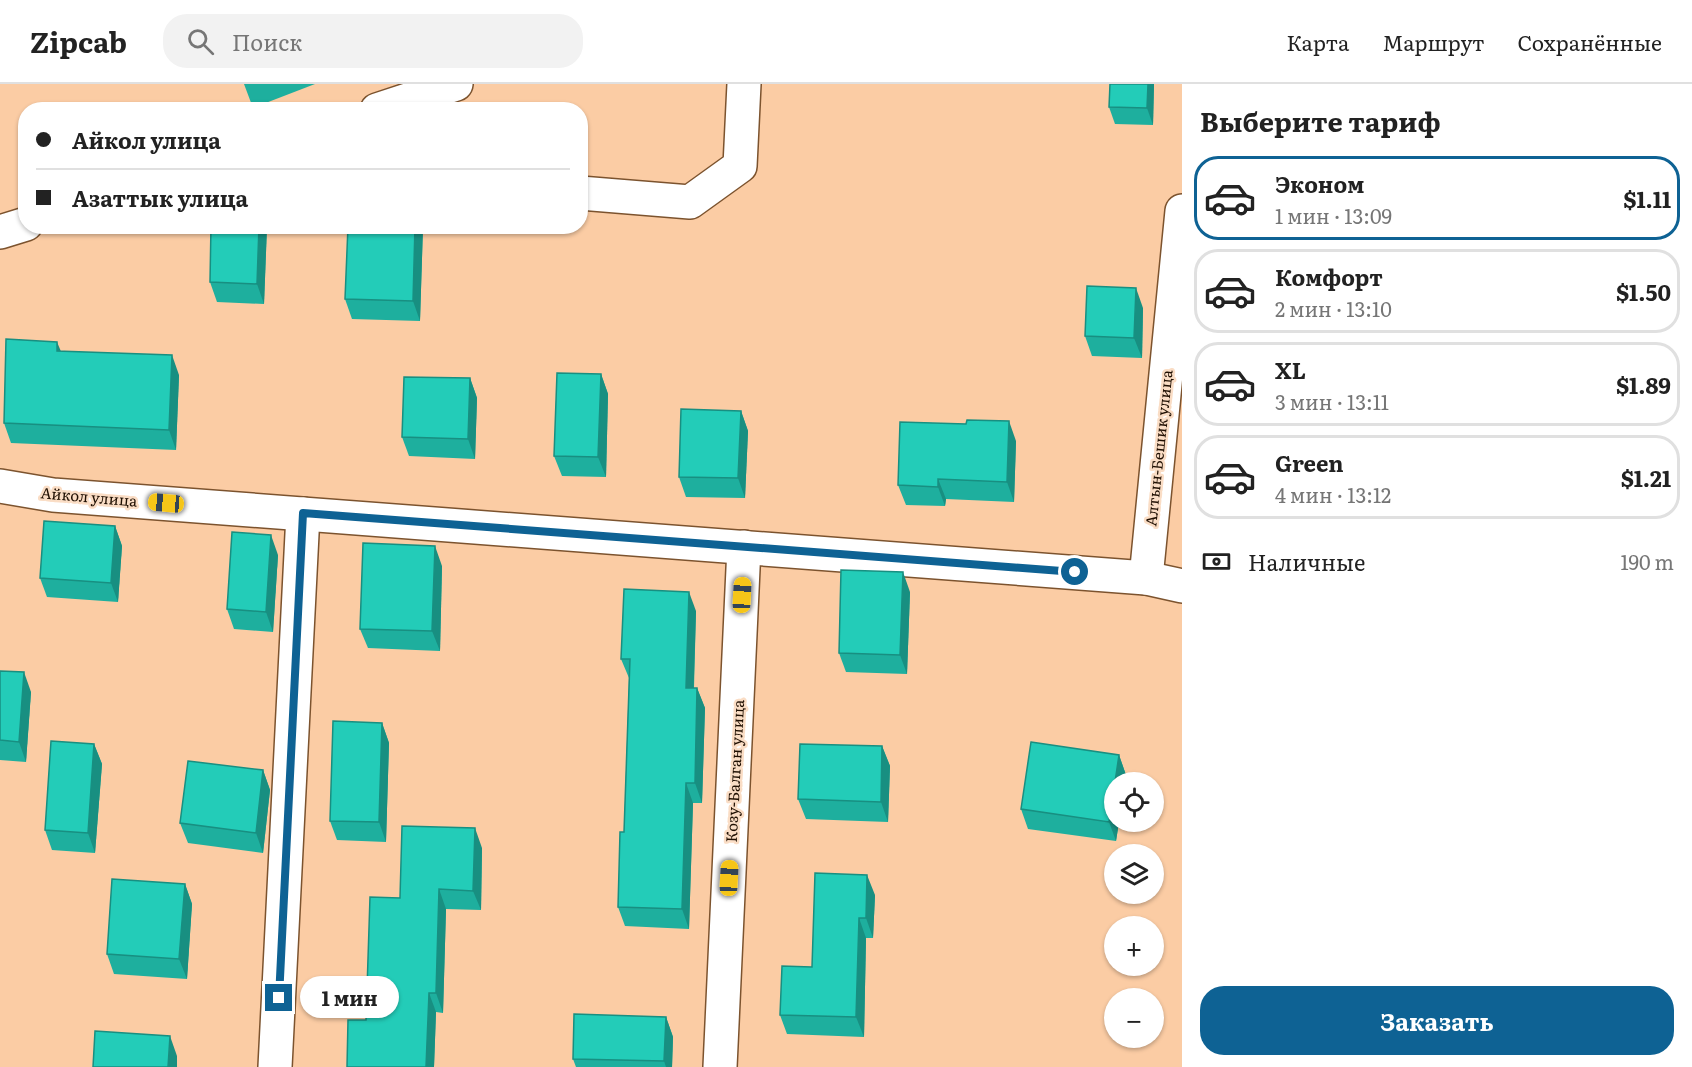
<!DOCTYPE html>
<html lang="ru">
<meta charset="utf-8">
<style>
body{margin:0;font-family:Literata,serif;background:#f2f2f2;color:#222;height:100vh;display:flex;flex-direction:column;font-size:22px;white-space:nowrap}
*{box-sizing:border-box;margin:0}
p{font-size:20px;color:#767676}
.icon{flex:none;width:33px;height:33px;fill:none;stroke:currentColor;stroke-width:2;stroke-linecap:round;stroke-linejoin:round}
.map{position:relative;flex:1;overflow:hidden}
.panel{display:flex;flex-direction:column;background:#fff;width:510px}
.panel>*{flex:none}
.guide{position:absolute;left:18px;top:18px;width:570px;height:132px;border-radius:24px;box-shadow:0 2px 4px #0004;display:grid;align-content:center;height:132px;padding:0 18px;background:#fff}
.buttons{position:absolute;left:1104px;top:688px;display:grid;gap:12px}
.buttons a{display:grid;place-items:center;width:60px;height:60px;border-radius:50%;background:#fff;box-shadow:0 2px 4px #0004;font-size:30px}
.end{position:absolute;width:27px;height:27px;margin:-14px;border:8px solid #0e6294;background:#fff;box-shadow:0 0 0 3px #fff}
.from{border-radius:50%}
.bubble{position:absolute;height:42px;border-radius:21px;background:#fff;box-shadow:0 2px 4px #0004;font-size:20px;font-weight:700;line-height:42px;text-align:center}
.car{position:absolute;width:18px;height:36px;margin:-18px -9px;border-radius:8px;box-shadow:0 0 4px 2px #0007;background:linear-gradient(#f5c518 24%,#345 0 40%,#f5c518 0 76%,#345 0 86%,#f5c518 0)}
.guide b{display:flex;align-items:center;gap:21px;height:57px;font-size:22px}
.guide b+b{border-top:2px solid #e0e0e0}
.guide i{width:15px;height:15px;background:#222}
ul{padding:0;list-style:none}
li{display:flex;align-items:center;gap:18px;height:84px;margin:0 12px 9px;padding:0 6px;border:3px solid #e0e0e0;border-radius:24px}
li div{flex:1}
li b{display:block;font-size:22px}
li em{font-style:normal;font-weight:700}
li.on{border-color:#0e6294}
li>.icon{width:54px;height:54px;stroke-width:1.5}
h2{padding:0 18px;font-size:27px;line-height:72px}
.pay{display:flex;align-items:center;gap:15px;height:66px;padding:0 18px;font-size:22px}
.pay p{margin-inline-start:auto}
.button{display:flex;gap:12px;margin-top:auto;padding:12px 18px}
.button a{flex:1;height:69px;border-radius:24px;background:#0e6294;color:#fff;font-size:24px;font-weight:700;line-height:69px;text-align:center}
header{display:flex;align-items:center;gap:36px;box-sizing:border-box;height:84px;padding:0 30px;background:#fff;border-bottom:2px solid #e0e0e0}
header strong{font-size:28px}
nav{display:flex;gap:33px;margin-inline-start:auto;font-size:21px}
.search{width:420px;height:54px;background:#f2f2f2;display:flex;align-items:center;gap:15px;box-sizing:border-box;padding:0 21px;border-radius:24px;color:#767676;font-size:22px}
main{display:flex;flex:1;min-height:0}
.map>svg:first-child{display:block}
</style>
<header>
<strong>Zipcab</strong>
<div class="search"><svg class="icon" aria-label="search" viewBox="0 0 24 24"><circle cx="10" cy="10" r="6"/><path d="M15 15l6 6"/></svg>Поиск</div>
<nav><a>Карта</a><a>Маршрут</a><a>Сохранённые</a></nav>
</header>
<main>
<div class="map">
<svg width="1182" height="983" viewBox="0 0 1182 983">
<rect width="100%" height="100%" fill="#fbcca4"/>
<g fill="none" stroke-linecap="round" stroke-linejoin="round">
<!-- minor casing -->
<g stroke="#7c532e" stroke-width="36">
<g id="minor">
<polyline points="377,26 456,0"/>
<polyline points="580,109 690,118 740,82 744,0"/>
<polyline points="0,148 26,140"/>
<polyline points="0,402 53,411 1146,494 1182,502"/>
<polyline points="1146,494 1182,127"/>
<polyline points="275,983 303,430"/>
<polyline points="720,983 744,463"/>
</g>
</g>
<!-- minor -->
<use href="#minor" stroke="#fff" stroke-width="33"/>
</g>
<!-- wall -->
<g fill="#1eaf9e">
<polygon points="244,0 315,0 253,24"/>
<polygon points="1110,0 1154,0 1153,41 1115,40 1109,23"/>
<polygon points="211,142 267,142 264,220 217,218 210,198"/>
<polygon points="423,142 420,237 352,235 345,215"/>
<polygon points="1143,224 1142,274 1092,272 1085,252"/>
<polygon points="61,268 179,291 176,366 11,359 4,339"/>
<polygon points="601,290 608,310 606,393 562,392 554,372"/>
<polygon points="470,294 477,314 475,375 409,372 402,353"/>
<polygon points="741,327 748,347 745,414 686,413 679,393"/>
<polygon points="1016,357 1014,418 946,415 945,422 906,421 898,401"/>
<polygon points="115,442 122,462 118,518 47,513 40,494"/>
<polygon points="278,471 273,548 234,545 227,525"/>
<polygon points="442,482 440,567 368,564 360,545"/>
<polygon points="910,508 907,590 846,588 839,569"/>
<polygon points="696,527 694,604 697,604 705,624 702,719 693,719 689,845 625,842 618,823 624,748 629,594 621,575"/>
<polygon points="0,587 31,608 26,678 0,676"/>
<polygon points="382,639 389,659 386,758 337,756 330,737"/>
<polygon points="94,660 102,680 95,769 52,766 45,746"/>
<polygon points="882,662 890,682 888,738 806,735 798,715"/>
<polygon points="1119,671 1126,691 1114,738 1119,738 1116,757 1028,745 1021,725"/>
<polygon points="263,686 270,706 263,769 188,759 180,739"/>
<polygon points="482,764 481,826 446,825 443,929 436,928 434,983 347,983 366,936 400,814"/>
<polygon points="185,800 192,820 187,895 114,890 107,870"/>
<polygon points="875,811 873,854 866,854 864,953 787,950 780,931 812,883"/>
<polygon points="666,933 673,953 672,983 576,983 573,975"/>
</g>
<!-- shaded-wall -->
<g fill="#188f81">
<polygon points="1148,0 1154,0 1153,41 1147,24"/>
<polygon points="259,142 267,142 264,220 257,200"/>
<polygon points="415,142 423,143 420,237 413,217"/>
<polygon points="1136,204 1143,224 1142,274 1134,254"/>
<polygon points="57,258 65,277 57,267"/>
<polygon points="172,271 179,291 176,366 169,346"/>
<polygon points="601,290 608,310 606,393 598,373"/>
<polygon points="470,294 477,314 475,375 468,355"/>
<polygon points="741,327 748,347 745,414 738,394"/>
<polygon points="1009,337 1016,357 1014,418 1007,398"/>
<polygon points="938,395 946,415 945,422 938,403"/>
<polygon points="115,442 122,462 118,518 111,499"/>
<polygon points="271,451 278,471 273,548 266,528"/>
<polygon points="435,462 442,482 440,567 432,547"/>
<polygon points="903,488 910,508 907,590 900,571"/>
<polygon points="689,508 696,527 693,623 686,604"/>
<polygon points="24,588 31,608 26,678 19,658"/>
<polygon points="697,604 705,624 702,719 695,699"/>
<polygon points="382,639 389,659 386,758 379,738"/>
<polygon points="94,660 102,680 95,769 88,749"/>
<polygon points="882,662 890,682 888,738 881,718"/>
<polygon points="1119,671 1126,691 1125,699 1114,699 1114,738 1119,738 1116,757 1109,738"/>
<polygon points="263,686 270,706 263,769 256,749"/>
<polygon points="686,699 693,719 689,845 682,825"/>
<polygon points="475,744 482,764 481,826 473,807"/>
<polygon points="867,791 875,811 873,854 866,834"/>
<polygon points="185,800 192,820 187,895 179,875"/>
<polygon points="439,805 446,825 443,929 436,909"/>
<polygon points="859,834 866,854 864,953 856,933"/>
<polygon points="429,909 436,928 434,983 426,983"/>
<polygon points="666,933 673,953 672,983 666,983 664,977"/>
<polygon points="170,952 177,972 177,983 168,983"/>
</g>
<!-- building -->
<g fill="#23ccb8" stroke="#188f81" stroke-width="1.5">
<polygon points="1110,0 1148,0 1147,24 1109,23"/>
<polygon points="211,142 259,142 257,200 210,198"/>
<polygon points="348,142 415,142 413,217 345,215"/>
<polygon points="1087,202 1136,204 1134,254 1085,252"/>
<polygon points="6,255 57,258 57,267 172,271 169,346 4,339"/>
<polygon points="557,289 601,290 598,373 554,372"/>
<polygon points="404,293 470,294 468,355 402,353"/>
<polygon points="681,325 741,327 738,394 679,393"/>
<polygon points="967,336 1009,337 1007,398 938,395 938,403 898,401 900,338 966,340"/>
<polygon points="44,437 115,442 111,499 40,494"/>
<polygon points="232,448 271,451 266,528 227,525"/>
<polygon points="363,459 435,462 432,547 360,545"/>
<polygon points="841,486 903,488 900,571 839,569"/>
<polygon points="624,505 689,508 686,604 697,604 695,699 686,699 682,825 618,823 620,748 624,748 630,575 621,575"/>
<polygon points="0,587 24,588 19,658 0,656"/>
<polygon points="333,637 382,639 379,738 330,737"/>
<polygon points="51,657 94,660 88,749 45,746"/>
<polygon points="1031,658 1119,671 1109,738 1021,725"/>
<polygon points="800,660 882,662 881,718 798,715"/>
<polygon points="188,677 263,686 256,749 180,739"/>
<polygon points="402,742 475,744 473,807 439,805 436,909 429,909 426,983 347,983 348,936 366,936 370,813 400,814"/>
<polygon points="815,789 867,791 866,834 859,834 856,933 780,931 782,882 812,883"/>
<polygon points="112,795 185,800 179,875 107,870"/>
<polygon points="574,930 666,933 664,977 573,975"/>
<polygon points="95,947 170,952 168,983 93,983"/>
</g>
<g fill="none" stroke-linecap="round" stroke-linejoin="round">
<!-- route -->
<polyline stroke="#0e6294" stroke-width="8" points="279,914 303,429 1075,488"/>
</g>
<g text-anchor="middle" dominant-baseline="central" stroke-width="5" stroke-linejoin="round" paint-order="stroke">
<!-- street labels -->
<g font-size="15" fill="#1f0f02" stroke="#faddc5">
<text transform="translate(1158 364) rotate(-84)">Алтын-Бешик улица</text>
<text transform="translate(89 412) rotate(5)">Айкол улица</text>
<text transform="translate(734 687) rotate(-87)">Козу-Балган улица</text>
</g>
</g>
</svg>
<div class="buttons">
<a><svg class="icon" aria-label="locate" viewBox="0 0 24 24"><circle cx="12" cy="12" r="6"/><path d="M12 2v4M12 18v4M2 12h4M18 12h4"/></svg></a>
<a><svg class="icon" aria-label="layers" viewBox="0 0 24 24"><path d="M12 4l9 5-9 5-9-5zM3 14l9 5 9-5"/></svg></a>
<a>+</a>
<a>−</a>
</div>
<i class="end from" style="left:1075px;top:488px"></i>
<i class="end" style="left:279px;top:914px"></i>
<div class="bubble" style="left:300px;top:892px;width:99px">1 мин</div>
<i class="car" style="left:166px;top:419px;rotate:275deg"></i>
<i class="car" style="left:742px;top:511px;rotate:3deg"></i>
<i class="car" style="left:729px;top:794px;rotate:3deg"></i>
<div class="guide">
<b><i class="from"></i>Айкол улица</b>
<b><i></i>Азаттык улица</b>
</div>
</div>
<section class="panel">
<h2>Выберите тариф</h2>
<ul>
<li class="on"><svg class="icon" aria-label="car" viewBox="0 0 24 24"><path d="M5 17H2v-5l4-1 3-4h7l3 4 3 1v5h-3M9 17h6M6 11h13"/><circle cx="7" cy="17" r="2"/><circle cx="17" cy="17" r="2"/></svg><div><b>Эконом</b><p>1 мин · 13:09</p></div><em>$1.11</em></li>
<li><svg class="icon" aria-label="car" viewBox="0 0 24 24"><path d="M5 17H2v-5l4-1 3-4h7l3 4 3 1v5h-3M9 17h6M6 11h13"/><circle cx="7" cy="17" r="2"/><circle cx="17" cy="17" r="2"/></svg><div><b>Комфорт</b><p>2 мин · 13:10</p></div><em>$1.50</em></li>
<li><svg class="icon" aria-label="car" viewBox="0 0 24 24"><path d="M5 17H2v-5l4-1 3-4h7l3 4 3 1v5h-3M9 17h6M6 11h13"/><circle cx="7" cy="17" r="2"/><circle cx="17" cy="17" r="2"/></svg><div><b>XL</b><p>3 мин · 13:11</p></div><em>$1.89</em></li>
<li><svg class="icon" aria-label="car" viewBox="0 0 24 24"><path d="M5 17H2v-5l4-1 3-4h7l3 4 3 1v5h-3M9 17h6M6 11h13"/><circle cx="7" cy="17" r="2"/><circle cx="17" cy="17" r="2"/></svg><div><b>Green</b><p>4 мин · 13:12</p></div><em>$1.21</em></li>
</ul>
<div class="pay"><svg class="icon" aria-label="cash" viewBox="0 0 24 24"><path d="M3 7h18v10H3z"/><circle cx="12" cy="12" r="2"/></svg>Наличные<p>190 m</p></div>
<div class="button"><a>Заказать</a></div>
</section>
</main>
